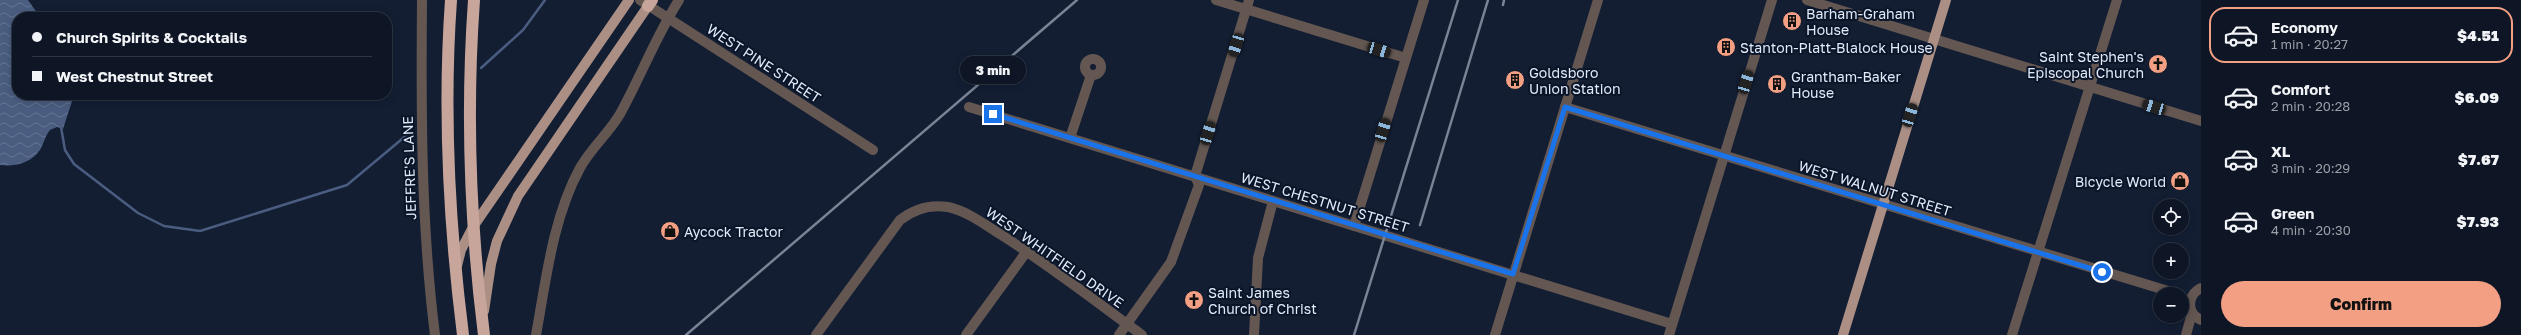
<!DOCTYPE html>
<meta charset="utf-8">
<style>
body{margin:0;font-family:"Golos Text",sans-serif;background:#1c2332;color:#f1f3f6;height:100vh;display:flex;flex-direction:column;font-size:15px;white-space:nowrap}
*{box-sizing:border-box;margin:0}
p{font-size:13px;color:#9b9fa7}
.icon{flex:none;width:22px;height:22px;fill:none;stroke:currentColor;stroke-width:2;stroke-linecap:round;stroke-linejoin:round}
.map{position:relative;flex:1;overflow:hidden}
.sheet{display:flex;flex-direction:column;background:#0e1626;width:320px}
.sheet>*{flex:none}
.banner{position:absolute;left:12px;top:12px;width:380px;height:88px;border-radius:16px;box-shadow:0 2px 10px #0003,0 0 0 1px #2e3543;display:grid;align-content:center;height:88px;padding:0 20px;background:#0e1626}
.controls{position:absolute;left:2153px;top:199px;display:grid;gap:8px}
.controls a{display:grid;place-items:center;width:36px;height:36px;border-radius:50%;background:#0e1626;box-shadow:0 2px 10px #0003,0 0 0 1px #2e3543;font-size:20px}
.end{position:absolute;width:18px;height:18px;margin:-9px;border:5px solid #1a73e8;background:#fff;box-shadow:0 0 0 2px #fff}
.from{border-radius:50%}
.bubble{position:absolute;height:28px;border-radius:14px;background:#0e1626;box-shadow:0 2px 10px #0003,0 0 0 1px #2e3543;font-size:13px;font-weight:800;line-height:28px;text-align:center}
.car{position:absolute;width:12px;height:24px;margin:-12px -6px;border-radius:5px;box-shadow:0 0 3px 1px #0007;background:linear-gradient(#222 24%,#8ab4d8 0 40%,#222 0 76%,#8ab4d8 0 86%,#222 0)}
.banner b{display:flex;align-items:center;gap:14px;height:38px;font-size:15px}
.banner b+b{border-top:1px solid #2e3543}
.banner i{width:10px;height:10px;background:#f1f3f6}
ul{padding:7px 0 0;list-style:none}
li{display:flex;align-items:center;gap:12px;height:56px;margin:0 8px 6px;padding:0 12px;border:2px solid transparent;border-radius:16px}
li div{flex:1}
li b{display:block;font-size:15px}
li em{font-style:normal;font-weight:800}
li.on{border-color:#f39f83}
li>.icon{width:36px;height:36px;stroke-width:1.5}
.action{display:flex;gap:8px;margin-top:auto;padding:8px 20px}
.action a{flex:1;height:46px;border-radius:24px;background:#f39f83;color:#111;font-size:16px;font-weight:800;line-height:46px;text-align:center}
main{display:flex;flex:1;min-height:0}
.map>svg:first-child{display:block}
</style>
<main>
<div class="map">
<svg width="2201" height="335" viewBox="0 0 2201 335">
<defs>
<pattern id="water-waves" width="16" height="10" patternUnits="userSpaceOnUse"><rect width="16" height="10" fill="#4a5d80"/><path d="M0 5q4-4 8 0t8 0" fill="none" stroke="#647493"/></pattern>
</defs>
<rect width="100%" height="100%" fill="#131e33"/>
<!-- water -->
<path fill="url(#water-waves)" d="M0,0H28L40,17H17V95H74L63,129L57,127L50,130C45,136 44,143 40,150C31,163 15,167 0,165Z"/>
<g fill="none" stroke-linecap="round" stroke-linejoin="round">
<!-- stream -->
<g stroke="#4a5d80" stroke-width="2.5">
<polyline points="481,68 523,30 545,0"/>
<polyline points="61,127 65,150 74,164 138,213 164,226 200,231 347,185 408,134"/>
</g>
<!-- minor -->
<g stroke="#645752" stroke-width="10">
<path d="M422,0C421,112 421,224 435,335"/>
<polyline points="640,0 873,150"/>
<polyline points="1216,0 1406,58"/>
<polyline points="1807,0 2201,121"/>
<circle cx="1093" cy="67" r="8"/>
<polyline points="969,107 1672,324"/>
<polyline points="1565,107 2178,294"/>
<polyline points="1070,138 1091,75"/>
<polyline points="1354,226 1424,0"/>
<path d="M2201,288C2187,295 2186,313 2201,320"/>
<path d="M536,335C546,280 553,217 580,168C591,148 609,133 620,114C641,76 656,36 679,0"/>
<path d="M816,335L900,220C914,209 930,204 948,207C967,211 984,224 1000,234C1049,265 1095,301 1142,335"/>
<polyline points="966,335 1027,251"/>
<polyline points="1119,335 1171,262 1199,185 1195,176 1249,0"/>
<polyline points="1254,335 1258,258 1273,201"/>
<polyline points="1495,335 1598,0"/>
<polyline points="1669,335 1772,0"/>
<polyline points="2012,335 2117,0"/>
<polyline points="2186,335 2192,313"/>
</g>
<!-- major -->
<g stroke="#ab8f85" stroke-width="10">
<polyline points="457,266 461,250 473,227 629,0"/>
<polyline points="484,311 491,264 497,241 518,196 648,6"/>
<polyline points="1843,335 1946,0"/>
</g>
<!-- highway -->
<g stroke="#c7a59a" stroke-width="12">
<path d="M451,0C443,112 449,224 463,335"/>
<path d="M474,0C466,112 470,224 484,335"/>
<polyline points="648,6 652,0"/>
</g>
<!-- rail -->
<g stroke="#798395" stroke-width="2.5">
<polyline points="1503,5 1504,0"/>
<polyline points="1420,225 1488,0"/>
<polyline points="686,335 1077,0"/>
<polyline points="1354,335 1458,0"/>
</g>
</g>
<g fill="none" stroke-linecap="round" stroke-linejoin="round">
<!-- route -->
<polyline stroke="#1a73e8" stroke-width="5" points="993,114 1513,274 1565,107 2102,272"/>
</g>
<!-- icons -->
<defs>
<g id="building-disc" transform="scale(1)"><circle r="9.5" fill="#f39f83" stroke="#0a1529"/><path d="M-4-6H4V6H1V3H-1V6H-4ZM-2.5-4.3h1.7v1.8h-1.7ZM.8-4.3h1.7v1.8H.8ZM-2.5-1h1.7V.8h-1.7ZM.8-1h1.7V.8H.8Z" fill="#111"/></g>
<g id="church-disc" transform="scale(1)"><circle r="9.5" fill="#f39f83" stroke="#0a1529"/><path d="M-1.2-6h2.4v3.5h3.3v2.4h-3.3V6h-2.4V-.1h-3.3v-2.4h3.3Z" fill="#111"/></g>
<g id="shop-disc" transform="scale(1)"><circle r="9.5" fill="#f39f83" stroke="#0a1529"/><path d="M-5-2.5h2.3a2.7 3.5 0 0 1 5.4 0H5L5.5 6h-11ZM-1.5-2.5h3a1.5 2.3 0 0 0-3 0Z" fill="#111"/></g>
</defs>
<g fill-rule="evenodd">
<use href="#building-disc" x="1792" y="21"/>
<use href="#building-disc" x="1726" y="47"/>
<use href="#church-disc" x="2158" y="64"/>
<use href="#building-disc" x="1515" y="80"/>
<use href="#building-disc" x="1777" y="84"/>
<use href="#shop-disc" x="2180" y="181"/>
<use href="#shop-disc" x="670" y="231"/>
<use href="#church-disc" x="1194" y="300"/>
</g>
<g text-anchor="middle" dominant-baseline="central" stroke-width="4" stroke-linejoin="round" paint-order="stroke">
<!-- poi labels -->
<g font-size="14" fill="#e2eaf9" stroke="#0a1529" text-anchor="start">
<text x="1806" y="13">Barham-Graham<tspan x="1806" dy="16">House</tspan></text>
<text x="1740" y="47">Stanton-Platt-Blalock House</text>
<text x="2144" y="56" text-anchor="end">Saint Stephen's<tspan x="2144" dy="16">Episcopal Church</tspan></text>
<text x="1529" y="72">Goldsboro<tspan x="1529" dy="16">Union Station</tspan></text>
<text x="1791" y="76">Grantham-Baker<tspan x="1791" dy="16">House</tspan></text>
<text x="2166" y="181" text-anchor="end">Bicycle World</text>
<text x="684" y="231">Aycock Tractor</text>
<text x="1208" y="292">Saint James<tspan x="1208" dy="16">Church of Christ</tspan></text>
</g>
<!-- street labels -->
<g font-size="14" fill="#e2eaf9" stroke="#0a1529">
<text transform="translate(764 63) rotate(33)">WEST PINE STREET</text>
<text transform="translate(409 168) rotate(-92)">JEFFRE'S LANE</text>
<text transform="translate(1875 188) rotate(17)">WEST WALNUT STREET</text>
<text transform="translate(1325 202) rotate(17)">WEST CHESTNUT STREET</text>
<text transform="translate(1055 257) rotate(35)">WEST WHITFIELD DRIVE</text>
</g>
</g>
</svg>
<div class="controls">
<a><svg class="icon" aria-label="locate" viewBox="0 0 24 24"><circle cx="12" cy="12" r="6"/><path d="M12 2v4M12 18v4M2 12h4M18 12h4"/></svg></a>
<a>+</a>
<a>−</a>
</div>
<i class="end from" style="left:2102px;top:272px"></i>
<i class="end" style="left:993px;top:114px"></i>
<div class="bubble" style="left:960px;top:56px;width:66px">3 min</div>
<i class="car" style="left:1236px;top:45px;rotate:197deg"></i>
<i class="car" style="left:1379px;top:50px;rotate:107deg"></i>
<i class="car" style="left:1746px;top:82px;rotate:17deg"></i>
<i class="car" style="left:2154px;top:107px;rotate:287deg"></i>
<i class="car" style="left:1910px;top:115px;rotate:17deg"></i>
<i class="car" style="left:1383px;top:130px;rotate:17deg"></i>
<i class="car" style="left:1208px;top:133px;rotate:17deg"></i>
<div class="banner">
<b><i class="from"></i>Church Spirits &amp; Cocktails</b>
<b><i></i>West Chestnut Street</b>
</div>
</div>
<section class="sheet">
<ul>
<li class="on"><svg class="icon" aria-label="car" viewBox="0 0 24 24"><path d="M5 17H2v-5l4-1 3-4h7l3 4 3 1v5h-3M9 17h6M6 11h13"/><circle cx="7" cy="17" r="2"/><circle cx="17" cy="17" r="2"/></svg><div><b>Economy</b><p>1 min · 20:27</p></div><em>$4.51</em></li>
<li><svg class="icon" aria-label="car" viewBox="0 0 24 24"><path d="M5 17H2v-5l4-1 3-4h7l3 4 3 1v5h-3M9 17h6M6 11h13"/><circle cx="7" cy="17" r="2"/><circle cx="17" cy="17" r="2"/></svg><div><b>Comfort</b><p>2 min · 20:28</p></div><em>$6.09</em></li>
<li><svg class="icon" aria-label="car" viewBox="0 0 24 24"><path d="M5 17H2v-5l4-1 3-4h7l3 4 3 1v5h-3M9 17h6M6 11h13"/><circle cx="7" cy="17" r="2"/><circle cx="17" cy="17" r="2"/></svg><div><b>XL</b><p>3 min · 20:29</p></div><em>$7.67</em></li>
<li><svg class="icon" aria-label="car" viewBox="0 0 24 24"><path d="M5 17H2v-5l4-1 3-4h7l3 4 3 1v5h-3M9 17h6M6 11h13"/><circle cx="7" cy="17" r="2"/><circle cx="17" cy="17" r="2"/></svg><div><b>Green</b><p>4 min · 20:30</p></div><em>$7.93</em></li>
</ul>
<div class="action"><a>Confirm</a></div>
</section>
</main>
